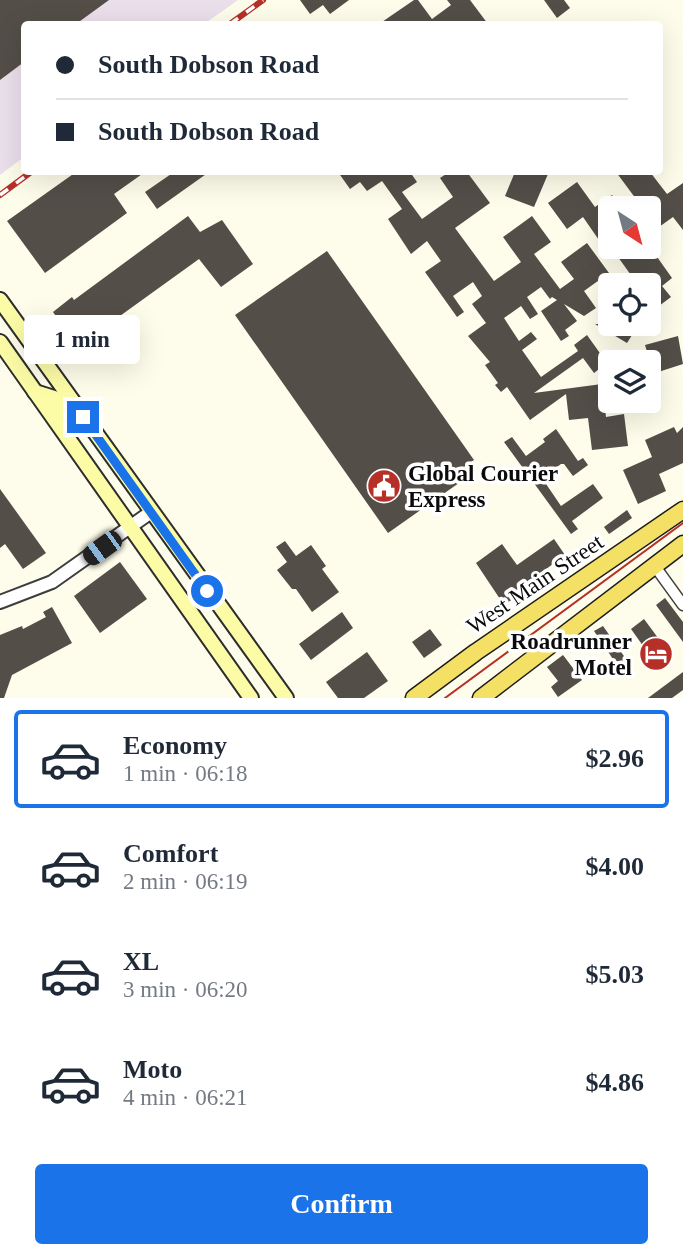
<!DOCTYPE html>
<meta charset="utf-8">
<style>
body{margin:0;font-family:Georgia,serif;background:#f2f2f3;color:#1f2937;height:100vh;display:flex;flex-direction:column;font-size:26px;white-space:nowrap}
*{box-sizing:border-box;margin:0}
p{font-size:23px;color:#747a83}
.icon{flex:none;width:38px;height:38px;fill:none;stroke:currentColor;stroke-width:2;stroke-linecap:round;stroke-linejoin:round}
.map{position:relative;height:698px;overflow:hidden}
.side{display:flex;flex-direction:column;background:#fff;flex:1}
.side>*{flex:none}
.top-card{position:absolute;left:21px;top:21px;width:642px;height:154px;border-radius:7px;box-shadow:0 7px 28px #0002;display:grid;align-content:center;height:154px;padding:0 35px;background:#fff}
.needle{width:46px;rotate:144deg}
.controls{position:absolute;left:598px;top:196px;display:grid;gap:14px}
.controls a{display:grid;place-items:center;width:63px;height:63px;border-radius:7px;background:#fff;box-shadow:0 7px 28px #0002;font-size:35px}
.end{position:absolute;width:32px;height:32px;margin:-16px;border:9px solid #1a73e8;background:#fff;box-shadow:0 0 0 4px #fff}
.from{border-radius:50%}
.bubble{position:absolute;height:49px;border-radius:7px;background:#fff;box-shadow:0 7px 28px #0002;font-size:23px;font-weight:600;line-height:49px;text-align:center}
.car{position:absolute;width:21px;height:42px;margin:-21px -10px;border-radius:9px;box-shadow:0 0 5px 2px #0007;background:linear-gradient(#222 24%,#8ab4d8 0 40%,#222 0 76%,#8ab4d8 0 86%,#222 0)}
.top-card b{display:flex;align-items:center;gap:24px;height:66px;font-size:26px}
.top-card b+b{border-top:2px solid #e0e1e3}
.top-card i{width:18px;height:18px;background:#1f2937}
ul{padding:12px 0 0;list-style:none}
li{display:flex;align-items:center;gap:21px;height:98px;margin:0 14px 10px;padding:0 21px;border:4px solid transparent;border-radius:7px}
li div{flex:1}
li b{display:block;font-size:26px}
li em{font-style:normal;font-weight:600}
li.selected{border-color:#1a73e8}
li>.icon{width:63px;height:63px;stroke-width:1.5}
.cta{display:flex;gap:14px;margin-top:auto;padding:14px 35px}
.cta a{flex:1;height:80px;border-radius:7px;background:#1a73e8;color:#fff;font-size:28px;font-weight:600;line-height:80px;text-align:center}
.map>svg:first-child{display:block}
</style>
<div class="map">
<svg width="683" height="698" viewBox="0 0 683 698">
<rect width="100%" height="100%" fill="#fefcea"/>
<!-- industrial -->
<polygon fill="#eadfea" points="0,0 238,0 204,24 24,24 24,157 0,175"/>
<!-- building -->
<g fill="#534e48">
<polygon points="0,0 109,0 76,24 24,24 24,62 0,80"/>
<polygon points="300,0 349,0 330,14 323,5 310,14"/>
<polygon points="414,0 418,0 432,19 451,5 447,0 470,0 488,24 379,24"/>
<polygon points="544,0 564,0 570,8 557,18"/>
<polygon points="76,172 145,172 114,194 127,213 45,273 7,221"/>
<polygon points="174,172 209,172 157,209 145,192"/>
<polygon points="338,172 410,172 417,182 402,192 422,219 453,197 440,178 449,172 467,172 490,203 455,228 494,281 521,262 503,237 532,216 551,242 534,254 560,289 574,279 561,262 587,243 609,273 584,291 596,308 584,316 564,304 577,321 565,330 569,336 561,341 541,311 557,300 552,297 550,299 541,287 527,297 538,314 530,319 521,306 504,318 519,341 531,332 537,339 522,350 541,377 578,351 574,345 587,335 607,363 594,373 583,358 534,393 602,384 606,417 624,414 628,446 592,450 588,418 569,420 566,394 530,420 507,387 501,392 495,385 498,383 485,365 490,362 468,336 486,323 472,304 482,296 473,282 453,296 464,312 457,317 425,272 441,261 427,241 411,254 388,219 402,209 382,181 367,191 360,182 350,189"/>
<polygon points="515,172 542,172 548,174 534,207 505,196"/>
<polygon points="616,172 650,172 667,194 683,183 683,230 673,217 659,227 649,213 649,208 632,208 639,203"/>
<polygon points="577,182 595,207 612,195 621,208 611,208 611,236 601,243 583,217 567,229 548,203"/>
<polygon points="188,216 200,232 222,220 253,264 221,287 199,259 88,339 80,328 69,335 53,312 72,297 74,300"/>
<polygon points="632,247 650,247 672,278 662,286 671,297 655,309 649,300 649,285 638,285 618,257"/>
<polygon points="327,251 474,460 460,470 466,478 388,533 235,315"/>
<polygon points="611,305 611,324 639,324 627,343 595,324 599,324"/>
<polygon points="678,336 683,364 649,375 650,362 645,345"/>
<polygon points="674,427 677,433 683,427 683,463 659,474 666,491 638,504 623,470 652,457 645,440"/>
<polygon points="556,429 578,461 583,458 588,465 573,476 564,464 561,464 542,478 561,506 593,484 603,498 572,521 578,529 571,534 504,442 512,437 526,456 545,442 543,439"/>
<polygon points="0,489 46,553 23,569 5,544 0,548"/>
<polygon points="627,510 632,518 609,534 604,527"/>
<polygon points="554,539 565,555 530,581 531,582 511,597 513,599 504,605 476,563 502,544 517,565"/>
<polygon points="285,541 296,556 311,545 326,566 322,569 339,592 312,612 296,589 292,589 277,570 287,562 276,547"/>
<polygon points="120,562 147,599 100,633 74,596"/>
<polygon points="665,598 683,622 683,642 656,605"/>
<polygon points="52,607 72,643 12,675 4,698 0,698 0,635 22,626 23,629 46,617 43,612"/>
<polygon points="342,612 353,628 311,660 299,644"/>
<polygon points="644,619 670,654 656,664 631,629"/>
<polygon points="603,626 626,659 617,665 594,631"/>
<polygon points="430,629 442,645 424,658 412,642"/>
<polygon points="367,652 388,681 364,698 338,698 326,682"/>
<polygon points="563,655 582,680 558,697 551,687 558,681 547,667"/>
<polygon points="683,672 683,690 672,698 648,698"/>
</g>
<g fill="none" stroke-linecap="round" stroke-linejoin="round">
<!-- minor casing -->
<g stroke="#3e3e3e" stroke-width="13">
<polyline id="minor" points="654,565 683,605"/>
</g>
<!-- tertiary casing -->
<g stroke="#3e3e3e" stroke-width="16">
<polyline id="tertiary" points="0,602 52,582 151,512"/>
</g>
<!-- secondary casing -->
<g stroke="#2d2d2d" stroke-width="18">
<g id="secondary">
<polyline points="0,300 286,698"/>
<polyline points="0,342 251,698"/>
<polyline points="35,392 54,398 69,416 76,419 83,417"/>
</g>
</g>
<!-- primary casing -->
<g stroke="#1c1c1c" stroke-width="19">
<g id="primary">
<polyline points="414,698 476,652 683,510"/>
<polyline points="481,698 683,544"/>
</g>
</g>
<!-- minor -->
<use href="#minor" stroke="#fff" stroke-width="10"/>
<!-- tertiary -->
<use href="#tertiary" stroke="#fff" stroke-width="12"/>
<!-- secondary -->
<use href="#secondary" stroke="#fcfca7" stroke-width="14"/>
<!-- primary -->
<use href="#primary" stroke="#f4e064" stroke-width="16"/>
<!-- tram -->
<polyline stroke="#b63028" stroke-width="2" points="445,698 683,523"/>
<!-- rail casing -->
<g stroke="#b63028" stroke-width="6">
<g id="rail">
<polyline points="230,24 263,0"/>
<polyline points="0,195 31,172"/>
</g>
</g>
<!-- rail -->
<use href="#rail" stroke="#fff" stroke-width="3.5" stroke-dasharray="10" stroke-linecap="butt"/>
</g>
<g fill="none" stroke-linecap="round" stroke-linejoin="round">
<!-- route -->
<polyline stroke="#1a73e8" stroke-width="9" points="83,417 207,591"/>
</g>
<!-- icons -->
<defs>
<g id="civic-disc" transform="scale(1.75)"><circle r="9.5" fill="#b63028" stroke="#fff"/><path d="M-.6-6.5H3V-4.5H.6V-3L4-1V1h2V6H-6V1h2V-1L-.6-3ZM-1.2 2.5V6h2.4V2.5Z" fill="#fff"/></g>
<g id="hotel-disc" transform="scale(1.75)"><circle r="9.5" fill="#b63028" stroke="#fff"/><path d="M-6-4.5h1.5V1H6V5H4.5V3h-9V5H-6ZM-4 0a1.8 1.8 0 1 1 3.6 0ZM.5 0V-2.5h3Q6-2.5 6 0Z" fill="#fff"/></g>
</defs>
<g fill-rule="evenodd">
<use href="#civic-disc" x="384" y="486"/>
<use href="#hotel-disc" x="656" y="654"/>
</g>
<g text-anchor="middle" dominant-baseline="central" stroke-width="7" stroke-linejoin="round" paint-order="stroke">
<!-- poi labels -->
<g font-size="23" font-weight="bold" fill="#0b0b0b" stroke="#fff" text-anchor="start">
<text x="408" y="473">Global Courier<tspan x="408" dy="26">Express</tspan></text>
<text x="632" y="641" text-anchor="end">Roadrunner<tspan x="632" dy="26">Motel</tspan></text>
</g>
<!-- street labels -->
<g font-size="23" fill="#0b0b0b" stroke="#fff">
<text transform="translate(535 584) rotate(-34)">West Main Street</text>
</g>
</g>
</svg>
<div class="controls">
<a><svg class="needle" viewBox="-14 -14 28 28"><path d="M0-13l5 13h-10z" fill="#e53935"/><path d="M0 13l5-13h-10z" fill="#747a83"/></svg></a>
<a><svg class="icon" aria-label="locate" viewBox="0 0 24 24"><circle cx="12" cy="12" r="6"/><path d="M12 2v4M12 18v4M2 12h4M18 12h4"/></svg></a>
<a><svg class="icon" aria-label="layers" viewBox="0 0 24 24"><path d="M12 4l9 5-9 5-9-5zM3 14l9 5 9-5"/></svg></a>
</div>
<i class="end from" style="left:207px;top:591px"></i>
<i class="end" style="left:83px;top:417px"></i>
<div class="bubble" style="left:24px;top:315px;width:116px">1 min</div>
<i class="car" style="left:102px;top:548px;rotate:234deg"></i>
<div class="top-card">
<b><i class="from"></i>South Dobson Road</b>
<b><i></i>South Dobson Road</b>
</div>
</div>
<section class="side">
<ul>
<li class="selected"><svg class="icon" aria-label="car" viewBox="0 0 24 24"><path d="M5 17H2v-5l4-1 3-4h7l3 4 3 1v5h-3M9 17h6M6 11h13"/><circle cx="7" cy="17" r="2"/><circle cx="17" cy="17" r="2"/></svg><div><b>Economy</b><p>1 min · 06:18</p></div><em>$2.96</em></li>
<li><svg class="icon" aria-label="car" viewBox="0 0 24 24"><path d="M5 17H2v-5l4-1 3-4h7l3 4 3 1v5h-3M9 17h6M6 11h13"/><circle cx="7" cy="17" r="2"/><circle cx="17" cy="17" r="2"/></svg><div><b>Comfort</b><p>2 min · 06:19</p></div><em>$4.00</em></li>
<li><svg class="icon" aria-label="car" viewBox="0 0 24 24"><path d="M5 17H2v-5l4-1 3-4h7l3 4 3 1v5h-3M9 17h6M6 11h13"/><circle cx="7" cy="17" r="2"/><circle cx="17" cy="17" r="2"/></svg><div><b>XL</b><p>3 min · 06:20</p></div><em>$5.03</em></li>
<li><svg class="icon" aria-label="car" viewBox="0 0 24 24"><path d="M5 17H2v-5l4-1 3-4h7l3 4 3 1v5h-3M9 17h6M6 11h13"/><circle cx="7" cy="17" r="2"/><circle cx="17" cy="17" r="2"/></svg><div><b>Moto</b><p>4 min · 06:21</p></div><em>$4.86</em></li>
</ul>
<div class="cta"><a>Confirm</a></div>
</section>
